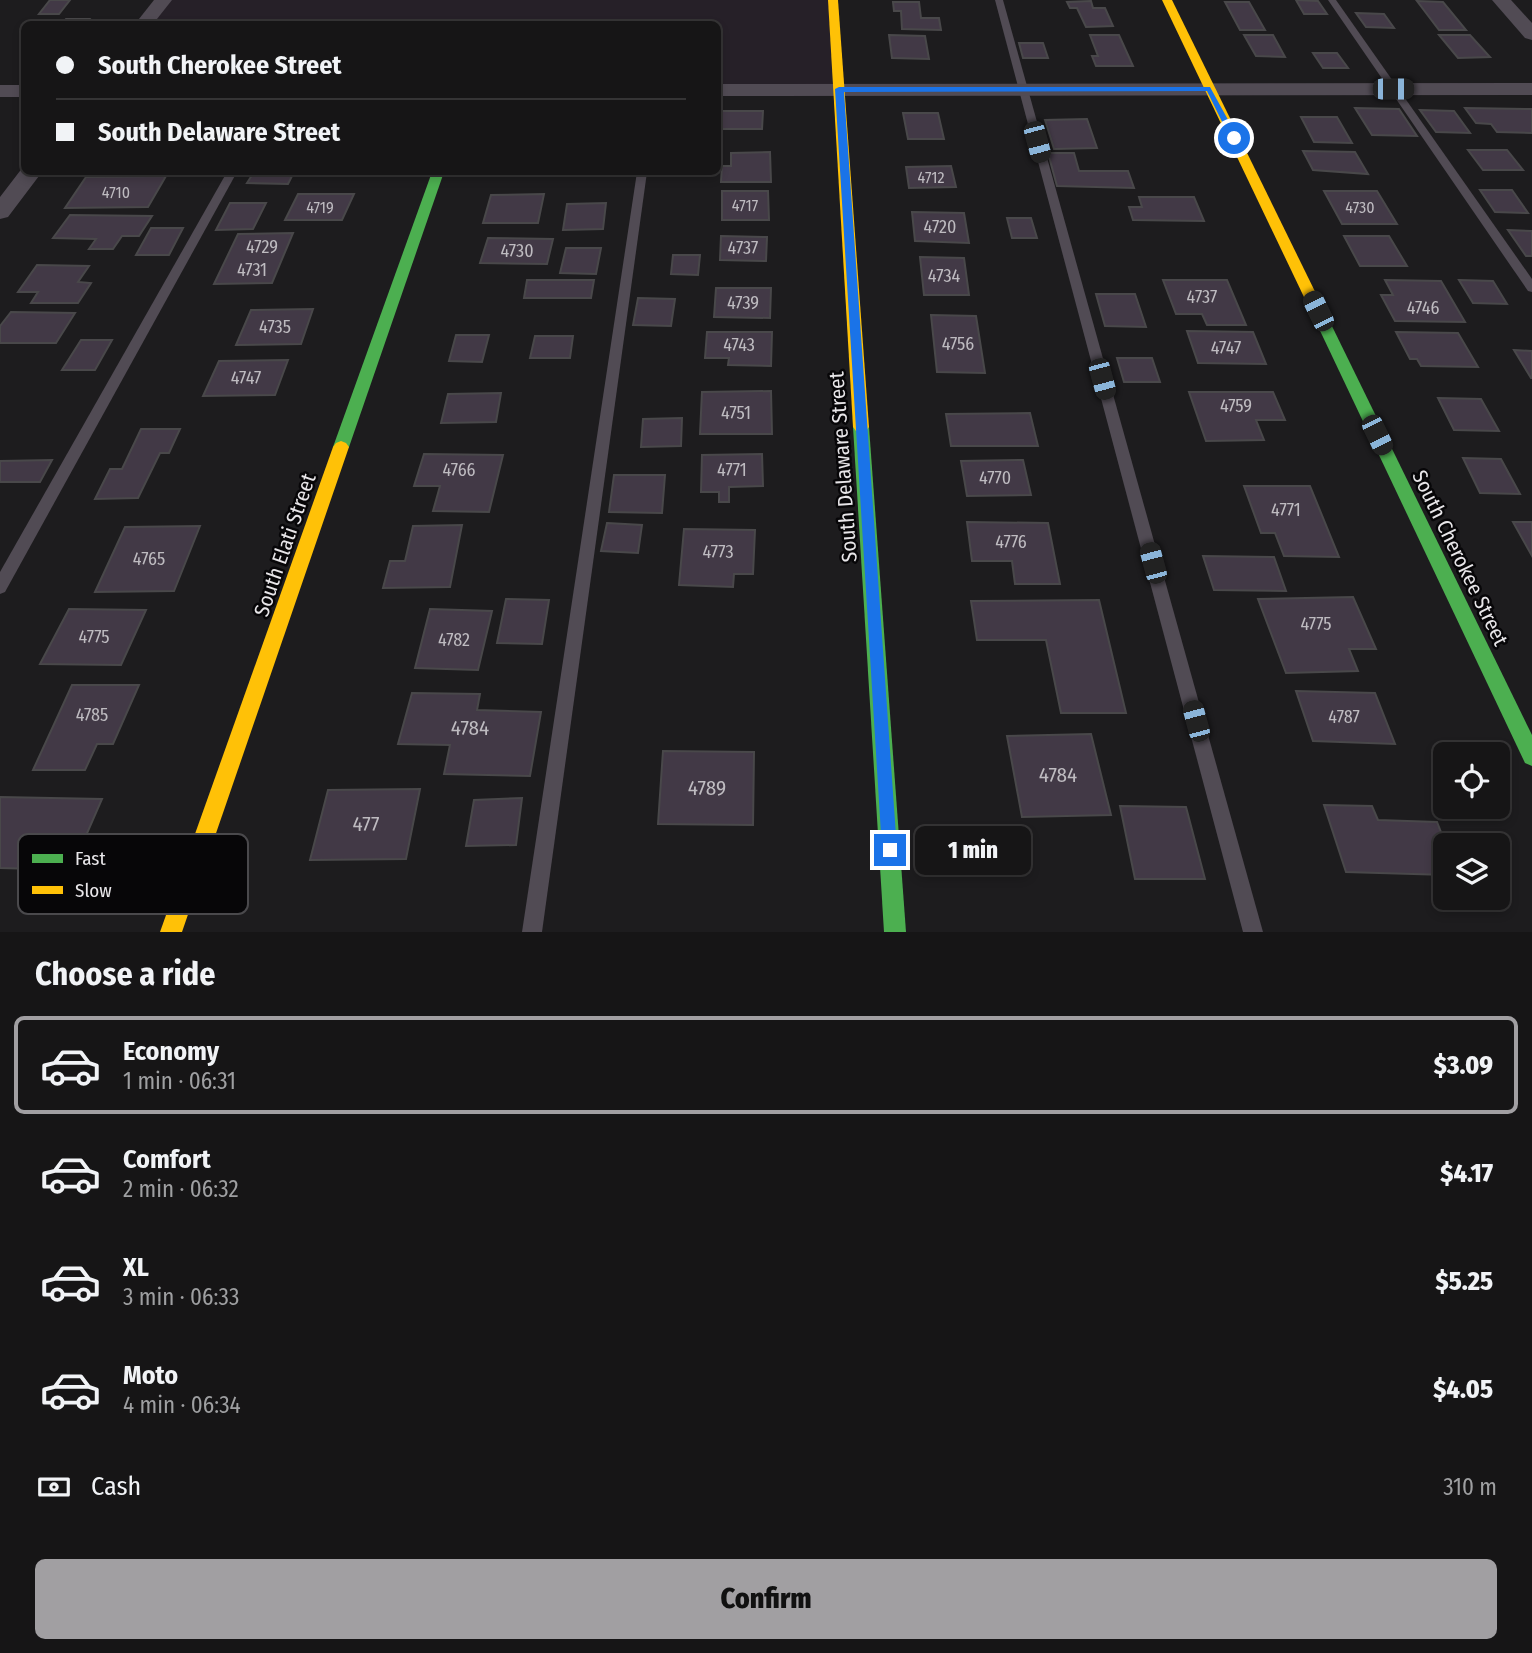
<!DOCTYPE html>
<meta charset="utf-8">
<style>
body{margin:0;font-family:"Fira Sans Condensed",sans-serif;background:#232223;color:#f1f3f6;height:100vh;display:flex;flex-direction:column;font-size:26px;white-space:nowrap}
*{box-sizing:border-box;margin:0}
p{font-size:23px;color:#9e9fa1}
.icon{flex:none;width:38px;height:38px;fill:none;stroke:currentColor;stroke-width:2;stroke-linecap:round;stroke-linejoin:round}
.map{position:relative;height:932px;overflow:hidden}
.drawer{display:flex;flex-direction:column;background:#161516;flex:1}
.drawer>*{flex:none}
.banner{position:absolute;left:21px;top:21px;width:700px;height:154px;border-radius:10px;box-shadow:0 4px 10px #0003,0 0 0 2px #353435;display:grid;align-content:center;height:154px;padding:0 35px;background:#161516}
.controls{position:absolute;left:1433px;top:742px;display:grid;gap:14px}
.controls a{display:grid;place-items:center;width:77px;height:77px;border-radius:10px;background:#161516;box-shadow:0 4px 10px #0003,0 0 0 2px #353435;font-size:35px}
.end{position:absolute;width:32px;height:32px;margin:-16px;border:9px solid #1a73e8;background:#fff;box-shadow:0 0 0 4px #fff}
.from{border-radius:50%}
.bubble{position:absolute;height:49px;border-radius:10px;background:#161516;box-shadow:0 4px 10px #0003,0 0 0 2px #353435;font-size:23px;font-weight:800;line-height:49px;text-align:center}
.car{position:absolute;width:21px;height:42px;margin:-21px -10px;border-radius:9px;box-shadow:0 0 5px 2px #0007;background:linear-gradient(#222 24%,#8ab4d8 0 40%,#222 0 76%,#8ab4d8 0 86%,#222 0)}
.banner b{display:flex;align-items:center;gap:24px;height:66px;font-size:26px}
.banner b+b{border-top:2px solid #353435}
.banner i{width:18px;height:18px;background:#f1f3f6}
ul{padding:0;list-style:none}
li{display:flex;align-items:center;gap:21px;height:98px;margin:0 14px 10px;padding:0 21px;border:4px solid transparent;border-radius:10px}
li div{flex:1}
li b{display:block;font-size:26px}
li em{font-style:normal;font-weight:800}
li.selected{border-color:#a19fa2}
li>.icon{width:63px;height:63px;stroke-width:1.5}
h2{padding:0 35px;font-size:32px;line-height:84px}
.pay{display:flex;align-items:center;gap:18px;height:77px;padding:0 35px;font-size:26px}
.pay p{margin-inline-start:auto}
.button{display:flex;gap:14px;margin-top:auto;padding:14px 35px}
.button a{flex:1;height:80px;border-radius:10px;background:#a19fa2;color:#111;font-size:28px;font-weight:800;line-height:80px;text-align:center}
.map>svg:first-child{display:block}
</style>
<div class="map">
<svg width="1532" height="932" viewBox="0 0 1532 932">
<rect width="100%" height="100%" fill="#1d1c1e"/>
<!-- built -->
<polygon fill="#262028" points="163,0 833,0 840,89 718,90 718,24 144,24"/>
<!-- building -->
<g fill="#423946" stroke="#49484a" stroke-width="2">
<polygon points="50,0 70,0 59,14 39,14"/>
<polygon points="1296,0 1318,1 1327,14 1304,14"/>
<polygon points="1091,1 1093,8 1105,8 1113,26 1086,27 1077,8 1070,8 1067,2"/>
<polygon points="1417,1 1443,2 1466,30 1439,30"/>
<polygon points="893,2 919,2 921,18 939,18 941,30 902,29 901,11 894,11"/>
<polygon points="1225,2 1249,2 1265,30 1240,30"/>
<polygon points="1356,13 1384,14 1394,28 1366,27"/>
<polygon points="66,19 89,19 84,24 61,24"/>
<polygon points="889,35 925,36 929,59 892,58"/>
<polygon points="1090,35 1119,35 1133,66 1096,66 1092,56 1098,56"/>
<polygon points="1244,35 1273,35 1285,57 1256,56"/>
<polygon points="1439,35 1470,35 1490,57 1458,58"/>
<polygon points="1019,43 1043,43 1048,58 1023,58"/>
<polygon points="1313,53 1337,53 1348,68 1323,68"/>
<polygon points="1355,108 1399,109 1417,136 1372,135"/>
<polygon points="1465,108 1532,109 1532,133 1497,132 1491,124 1476,123"/>
<polygon points="1420,110 1454,111 1470,133 1436,132"/>
<polygon points="718,111 763,111 762,129 720,129 718,134"/>
<polygon points="903,113 938,113 944,139 908,139"/>
<polygon points="1301,117 1337,117 1352,143 1314,142"/>
<polygon points="1087,119 1097,148 1054,149 1045,120"/>
<polygon points="1468,150 1507,150 1523,170 1483,170"/>
<polygon points="1303,151 1355,152 1368,174 1313,170"/>
<polygon points="770,152 771,182 721,182 722,166 731,166 731,153"/>
<polygon points="1048,153 1074,153 1079,171 1128,171 1134,188 1057,186"/>
<polygon points="951,166 956,187 909,188 906,167"/>
<polygon points="254,172 294,172 288,184 247,183"/>
<polygon points="166,176 148,207 65,208 86,177"/>
<polygon points="1480,190 1512,190 1528,213 1495,212"/>
<polygon points="722,191 768,191 769,220 722,220"/>
<polygon points="1324,191 1377,191 1397,224 1342,224"/>
<polygon points="298,194 354,194 342,220 285,220"/>
<polygon points="544,194 538,223 483,223 491,195"/>
<polygon points="1139,197 1194,197 1204,221 1133,220 1129,207 1142,207"/>
<polygon points="230,203 266,203 253,229 216,230"/>
<polygon points="606,203 603,229 563,230 567,204"/>
<polygon points="912,212 964,213 969,243 915,241"/>
<polygon points="70,215 152,216 139,236 122,236 113,249 89,249 96,239 53,238"/>
<polygon points="1007,218 1031,218 1037,238 1012,238"/>
<polygon points="151,228 183,228 169,255 136,255"/>
<polygon points="1508,230 1532,231 1532,256 1526,256"/>
<polygon points="293,233 272,283 214,284 238,234"/>
<polygon points="721,236 767,237 766,261 720,260"/>
<polygon points="1344,236 1389,236 1407,266 1360,266"/>
<polygon points="488,238 553,239 547,264 480,263"/>
<polygon points="566,248 601,248 596,274 560,273"/>
<polygon points="673,255 700,255 698,275 671,274"/>
<polygon points="920,257 964,258 969,295 924,295"/>
<polygon points="37,265 89,266 78,282 91,283 78,303 31,303 38,292 18,292"/>
<polygon points="527,280 594,280 591,298 524,298"/>
<polygon points="1163,280 1227,280 1246,325 1207,325 1202,314 1176,314"/>
<polygon points="1385,280 1441,281 1465,322 1395,321 1381,295 1393,295"/>
<polygon points="1459,280 1493,281 1507,304 1473,303"/>
<polygon points="716,288 771,288 770,318 714,317"/>
<polygon points="1096,294 1135,294 1146,327 1105,326"/>
<polygon points="638,298 675,299 671,326 633,325"/>
<polygon points="313,309 301,344 236,345 251,310"/>
<polygon points="11,312 75,313 56,343 0,343 0,326"/>
<polygon points="931,315 976,316 985,373 937,372"/>
<polygon points="1187,331 1253,332 1266,364 1198,363"/>
<polygon points="707,332 772,332 771,366 728,365 729,358 705,358"/>
<polygon points="1396,332 1458,333 1478,367 1421,366 1417,359 1410,359"/>
<polygon points="456,335 489,335 482,362 449,361"/>
<polygon points="535,336 573,336 570,358 530,358"/>
<polygon points="81,340 112,340 95,370 62,370"/>
<polygon points="1514,350 1532,351 1532,378 1531,378"/>
<polygon points="1117,358 1152,358 1160,382 1124,382"/>
<polygon points="288,360 275,395 203,396 219,361"/>
<polygon points="771,391 772,434 700,434 702,392"/>
<polygon points="1189,392 1273,392 1285,420 1256,420 1264,440 1206,441"/>
<polygon points="501,393 496,422 441,423 448,394"/>
<polygon points="1438,398 1481,399 1499,431 1454,430"/>
<polygon points="1030,413 1038,446 951,446 946,414"/>
<polygon points="682,418 681,446 641,447 643,419"/>
<polygon points="141,429 180,429 169,453 160,453 138,498 95,499 110,469 122,469"/>
<polygon points="424,454 503,455 489,512 433,511 440,486 414,486"/>
<polygon points="762,454 763,486 729,487 729,502 719,502 719,492 701,492 702,455"/>
<polygon points="1463,458 1501,459 1520,494 1480,493"/>
<polygon points="52,460 40,482 0,482 0,461"/>
<polygon points="1023,460 1031,495 967,496 961,461"/>
<polygon points="614,475 665,475 662,513 609,512"/>
<polygon points="1244,486 1310,486 1339,557 1284,556 1275,533 1261,533"/>
<polygon points="967,522 1048,523 1060,584 1015,584 1012,561 972,561"/>
<polygon points="1513,522 1532,522 1532,556"/>
<polygon points="607,523 642,525 638,553 601,551"/>
<polygon points="462,525 450,587 383,588 390,561 405,561 413,526"/>
<polygon points="200,526 174,591 95,592 125,527"/>
<polygon points="684,529 755,530 753,574 734,574 733,587 679,585"/>
<polygon points="1203,556 1274,557 1286,591 1214,590"/>
<polygon points="1353,597 1376,649 1349,649 1358,671 1286,673 1258,599"/>
<polygon points="506,599 549,600 542,644 497,643"/>
<polygon points="1099,600 1126,713 1061,713 1046,640 977,640 971,601"/>
<polygon points="69,609 146,610 121,665 40,664"/>
<polygon points="430,609 492,611 478,670 415,668"/>
<polygon points="72,685 139,685 113,744 97,744 85,770 33,770"/>
<polygon points="1296,691 1375,693 1395,744 1313,741"/>
<polygon points="412,693 480,694 477,710 541,712 530,776 444,774 450,745 398,744"/>
<polygon points="1091,734 1111,815 1022,817 1007,736"/>
<polygon points="663,751 754,752 753,825 658,824"/>
<polygon points="420,789 406,859 310,860 328,790"/>
<polygon points="0,797 102,799 71,870 0,868"/>
<polygon points="522,798 516,845 466,846 474,800"/>
<polygon points="1324,805 1372,806 1378,820 1437,822 1446,845 1446,875 1346,872"/>
<polygon points="1120,806 1186,807 1205,879 1135,879"/>
</g>
<g fill="none" stroke-linecap="round" stroke-linejoin="round">
<!-- lane -->
<g fill="#514b54" fill-rule="evenodd">
<polygon points="995,0 1003,0 1263,932 1243,932"/>
<polygon points="1328,0 1336,0 1532,279 1532,292 1528,291"/>
<polygon points="227,172 237,172 5,592 0,594 0,572"/>
<polygon points="637,172 647,172 542,932 522,932"/>
</g>
<!-- street -->
<g fill="#514b54" fill-rule="evenodd">
<polygon points="154,0 172,0 153,24 135,24"/>
<polygon points="1492,0 1511,0 1532,23 1532,40 1525,38"/>
<polygon points="1532,83 1532,95 718,96 718,84"/>
<rect x="0" y="85" width="24" height="12"/>
<polygon points="23,167 24,172 42,172 8,217 0,219 0,197"/>
</g>
<!-- fast -->
<g fill="#4caf50" fill-rule="evenodd">
<polygon points="432,172 444,172 349,447 346,451 336,451 333,447"/>
<polygon points="1321,313 1328,318 1532,735 1532,766 1525,763 1314,318"/>
<polygon points="861,421 866,423 869,427 906,932 884,932 853,427 856,423"/>
</g>
<!-- slow -->
<g fill="#ffc107" fill-rule="evenodd">
<polygon points="828,0 838,0 869,427 866,431 856,431 853,427"/>
<polygon points="1162,0 1172,0 1328,318 1326,322 1321,323 1314,318"/>
<polygon points="341,441 346,443 349,447 182,932 160,932 333,447 336,443"/>
</g>
</g>
<!-- route -->
<polygon fill="#1a73e8" points="839,87 1210,87 1238,138 1234,141 1230,138 1207,91 844,92 897,850 890,858 882,850 835,89"/>
<g text-anchor="middle" dominant-baseline="central" stroke-width="5" stroke-linejoin="round" paint-order="stroke">
<!-- far-number labels -->
<g font-size="16" fill="#bebbc0">
<text x="931" y="177">4712</text>
<text x="116" y="192">4710</text>
<text x="745" y="205">4717</text>
<text x="320" y="207">4719</text>
<text x="1360" y="207">4730</text>
</g>
<!-- number labels -->
<g font-size="18" fill="#bebbc0">
<text x="940" y="227">4720</text>
<text x="262" y="247">4729</text>
<text x="743" y="248">4737</text>
<text x="517" y="251">4730</text>
<text x="252" y="270">4731</text>
<text x="944" y="276">4734</text>
<text x="1202" y="297">4737</text>
<text x="743" y="303">4739</text>
<text x="1423" y="308">4746</text>
<text x="275" y="327">4735</text>
<text x="958" y="344">4756</text>
<text x="739" y="345">4743</text>
<text x="1226" y="348">4747</text>
<text x="246" y="378">4747</text>
<text x="1236" y="406">4759</text>
<text x="736" y="413">4751</text>
<text x="459" y="470">4766</text>
<text x="732" y="470">4771</text>
<text x="995" y="478">4770</text>
<text x="1286" y="510">4771</text>
<text x="1011" y="542">4776</text>
<text x="718" y="552">4773</text>
<text x="149" y="559">4765</text>
<text x="1316" y="624">4775</text>
<text x="94" y="637">4775</text>
<text x="454" y="640">4782</text>
<text x="92" y="715">4785</text>
<text x="1344" y="717">4787</text>
</g>
<!-- street labels -->
<g font-size="21" fill="#e8e6e9" stroke="#070608">
<text transform="translate(843 467) rotate(-94)">South Delaware Street</text>
<text transform="translate(285 545) rotate(-71)">South Elati Street</text>
<text transform="translate(1460 558) rotate(64)">South Cherokee Street</text>
</g>
<!-- near-number labels -->
<g font-size="21" fill="#bebbc0">
<text x="470" y="728">4784</text>
<text x="1058" y="775">4784</text>
<text x="707" y="788">4789</text>
<text x="366" y="824">477</text>
</g>
</g>
<!-- legend -->
<rect x="18" y="834" width="230" height="80" rx="10" fill="#070608" stroke="#4a494c" stroke-width="2"/>
<rect x="32" y="854" width="31" height="9" fill="#4caf50"/>
<rect x="32" y="886" width="31" height="8" fill="#ffc107"/>
<g font-size="19" fill="#e8e6e9">
<text x="75" y="865">Fast</text>
<text x="75" y="897">Slow</text>
</g>
</svg>
<div class="controls">
<a><svg class="icon" aria-label="locate" viewBox="0 0 24 24"><circle cx="12" cy="12" r="6"/><path d="M12 2v4M12 18v4M2 12h4M18 12h4"/></svg></a>
<a><svg class="icon" aria-label="layers" viewBox="0 0 24 24"><path d="M12 4l9 5-9 5-9-5zM3 14l9 5 9-5"/></svg></a>
</div>
<i class="end from" style="left:1234px;top:138px"></i>
<i class="end" style="left:890px;top:850px"></i>
<div class="bubble" style="left:915px;top:826px;width:116px">1 min</div>
<i class="car" style="left:1393px;top:89px;rotate:90deg"></i>
<i class="car" style="left:1037px;top:142px;rotate:165deg"></i>
<i class="car" style="left:1318px;top:311px;rotate:334deg"></i>
<i class="car" style="left:1102px;top:379px;rotate:165deg"></i>
<i class="car" style="left:1377px;top:435px;rotate:154deg"></i>
<i class="car" style="left:1153px;top:563px;rotate:345deg"></i>
<i class="car" style="left:1196px;top:721px;rotate:345deg"></i>
<div class="banner">
<b><i class="from"></i>South Cherokee Street</b>
<b><i></i>South Delaware Street</b>
</div>
</div>
<section class="drawer">
<h2>Choose a ride</h2>
<ul>
<li class="selected"><svg class="icon" aria-label="car" viewBox="0 0 24 24"><path d="M5 17H2v-5l4-1 3-4h7l3 4 3 1v5h-3M9 17h6M6 11h13"/><circle cx="7" cy="17" r="2"/><circle cx="17" cy="17" r="2"/></svg><div><b>Economy</b><p>1 min · 06:31</p></div><em>$3.09</em></li>
<li><svg class="icon" aria-label="car" viewBox="0 0 24 24"><path d="M5 17H2v-5l4-1 3-4h7l3 4 3 1v5h-3M9 17h6M6 11h13"/><circle cx="7" cy="17" r="2"/><circle cx="17" cy="17" r="2"/></svg><div><b>Comfort</b><p>2 min · 06:32</p></div><em>$4.17</em></li>
<li><svg class="icon" aria-label="car" viewBox="0 0 24 24"><path d="M5 17H2v-5l4-1 3-4h7l3 4 3 1v5h-3M9 17h6M6 11h13"/><circle cx="7" cy="17" r="2"/><circle cx="17" cy="17" r="2"/></svg><div><b>XL</b><p>3 min · 06:33</p></div><em>$5.25</em></li>
<li><svg class="icon" aria-label="car" viewBox="0 0 24 24"><path d="M5 17H2v-5l4-1 3-4h7l3 4 3 1v5h-3M9 17h6M6 11h13"/><circle cx="7" cy="17" r="2"/><circle cx="17" cy="17" r="2"/></svg><div><b>Moto</b><p>4 min · 06:34</p></div><em>$4.05</em></li>
</ul>
<div class="pay"><svg class="icon" aria-label="cash" viewBox="0 0 24 24"><path d="M3 7h18v10H3z"/><circle cx="12" cy="12" r="2"/></svg>Cash<p>310 m</p></div>
<div class="button"><a>Confirm</a></div>
</section>
